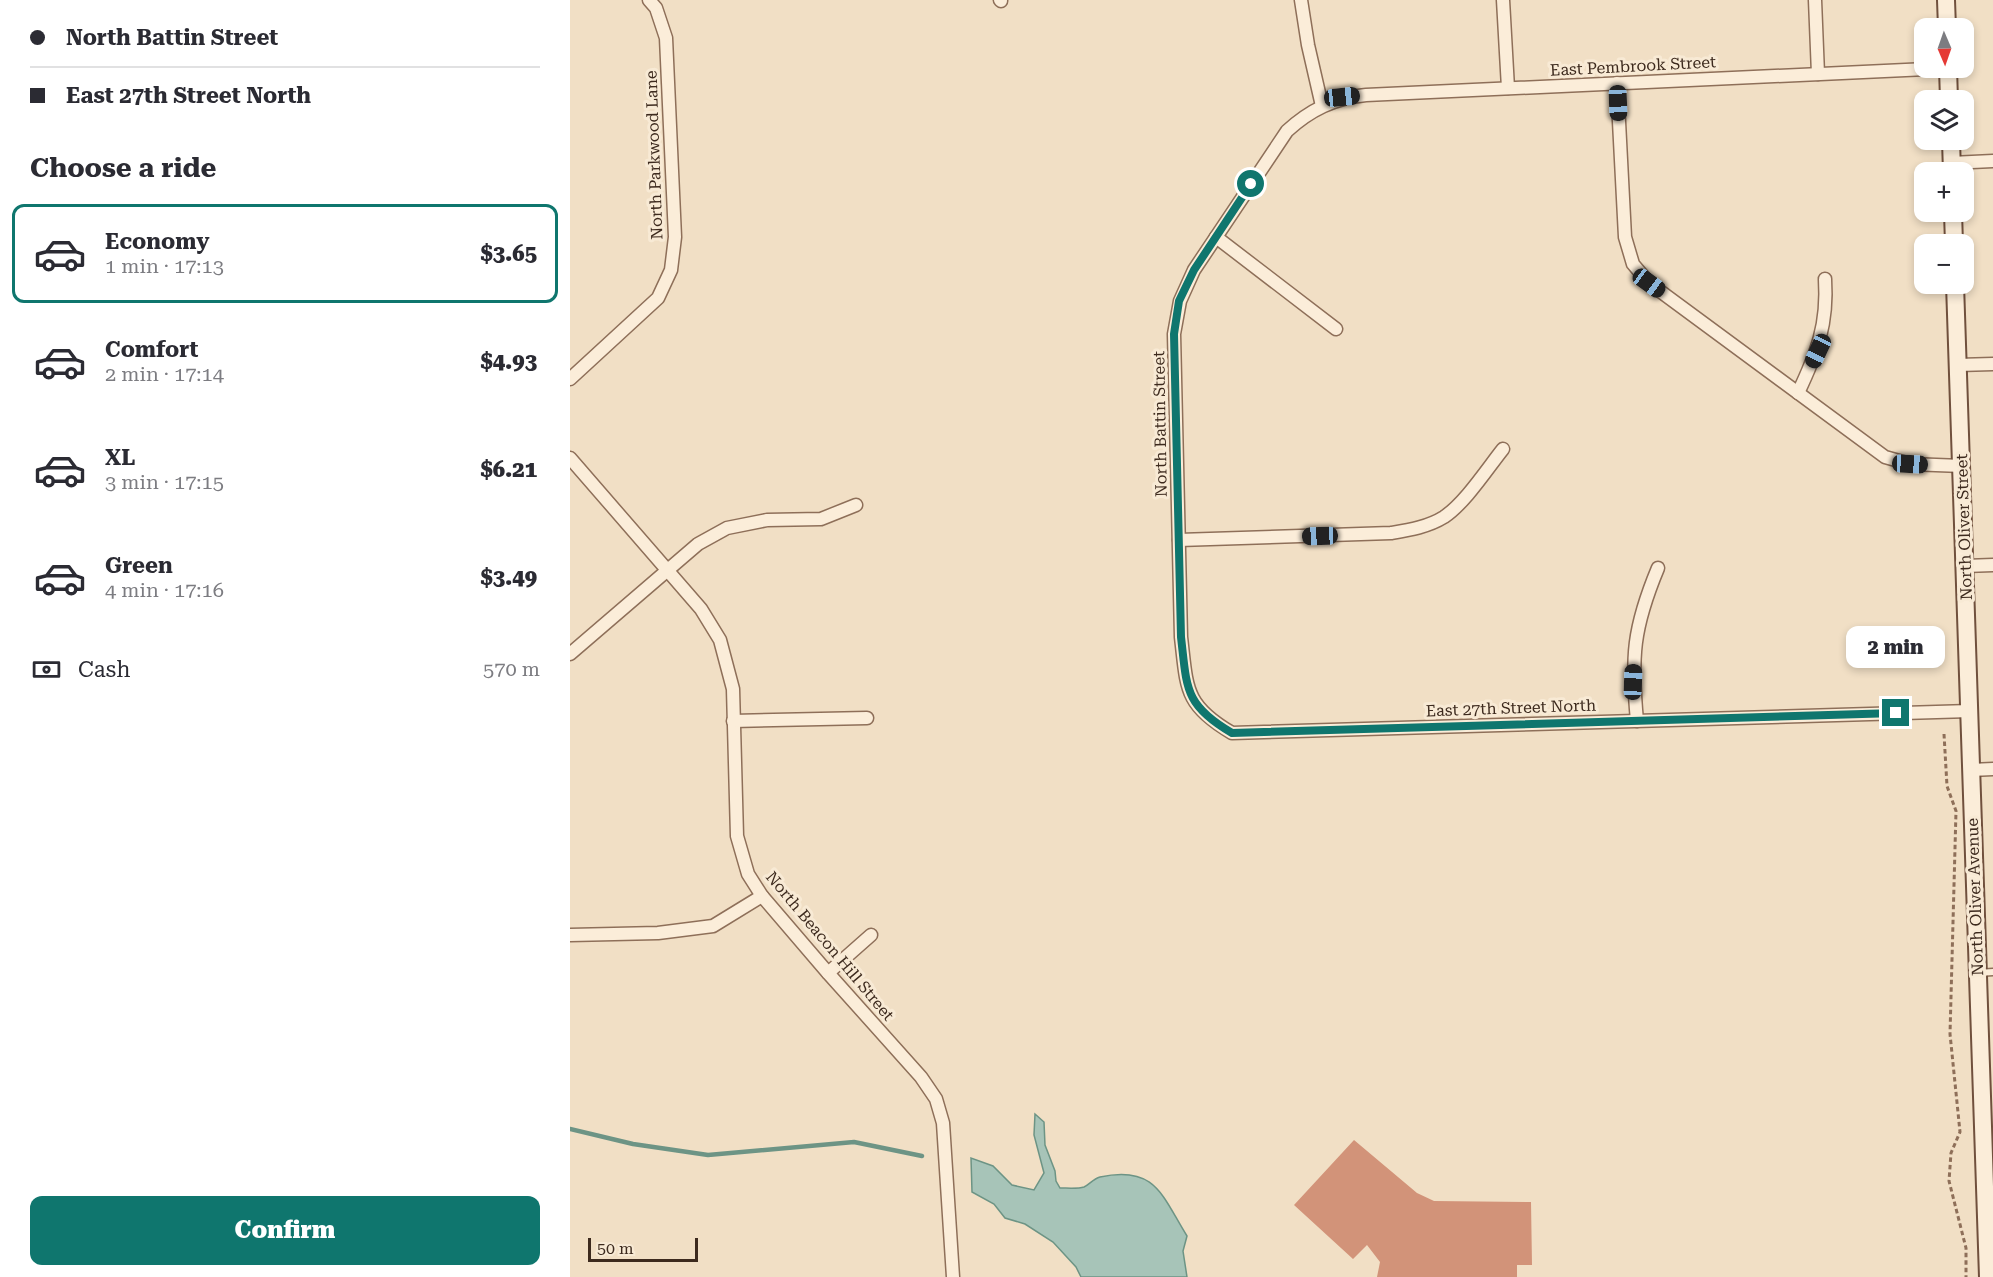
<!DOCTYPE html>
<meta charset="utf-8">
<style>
body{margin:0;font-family:"Roboto Serif",serif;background:#f2f2f3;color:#2b2b33;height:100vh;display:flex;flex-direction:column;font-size:22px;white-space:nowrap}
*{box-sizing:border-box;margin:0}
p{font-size:20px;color:#7c7c81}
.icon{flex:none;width:33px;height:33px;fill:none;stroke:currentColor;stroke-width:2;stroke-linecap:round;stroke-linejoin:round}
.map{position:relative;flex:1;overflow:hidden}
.sheet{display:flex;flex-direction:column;background:#fff;width:570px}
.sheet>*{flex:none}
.guide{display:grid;align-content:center;height:132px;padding:0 30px;background:#fff}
.needle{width:39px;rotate:178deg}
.buttons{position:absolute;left:1344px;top:18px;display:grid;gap:12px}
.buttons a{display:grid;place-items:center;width:60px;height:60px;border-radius:12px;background:#fff;box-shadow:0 3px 9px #0003;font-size:30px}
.scale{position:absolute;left:18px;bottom:15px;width:110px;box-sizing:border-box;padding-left:6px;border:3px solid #3d2a1e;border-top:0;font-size:16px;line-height:21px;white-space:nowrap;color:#3d2a1e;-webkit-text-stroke:4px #f8ead5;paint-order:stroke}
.end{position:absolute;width:27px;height:27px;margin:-14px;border:8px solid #0f766e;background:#fff;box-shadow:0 0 0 3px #fff}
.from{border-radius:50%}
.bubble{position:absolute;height:42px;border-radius:12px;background:#fff;box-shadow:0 3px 9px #0003;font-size:20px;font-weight:800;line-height:42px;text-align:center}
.car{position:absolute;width:18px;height:36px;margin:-18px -9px;border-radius:8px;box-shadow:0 0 4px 2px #0007;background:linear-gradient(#222 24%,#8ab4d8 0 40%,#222 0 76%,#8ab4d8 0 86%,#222 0)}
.guide b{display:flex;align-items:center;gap:21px;height:57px;font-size:22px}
.guide b+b{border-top:2px solid #e1e1e2}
.guide i{width:15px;height:15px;background:#2b2b33}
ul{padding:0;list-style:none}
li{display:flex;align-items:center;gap:18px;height:99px;margin:0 12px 9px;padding:0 18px;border:3px solid transparent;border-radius:12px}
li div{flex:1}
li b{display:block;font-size:22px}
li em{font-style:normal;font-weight:800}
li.active{border-color:#0f766e}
li>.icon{width:54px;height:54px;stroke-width:1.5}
h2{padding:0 30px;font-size:27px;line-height:72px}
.pay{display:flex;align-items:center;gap:15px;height:66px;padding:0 30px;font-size:22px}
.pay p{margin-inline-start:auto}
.action{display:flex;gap:12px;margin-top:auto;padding:12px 30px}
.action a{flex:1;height:69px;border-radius:12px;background:#0f766e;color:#fff;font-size:24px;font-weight:800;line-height:69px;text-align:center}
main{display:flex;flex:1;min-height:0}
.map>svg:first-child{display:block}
</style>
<main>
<section class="sheet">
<div class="guide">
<b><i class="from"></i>North Battin Street</b>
<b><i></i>East 27th Street North</b>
</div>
<h2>Choose a ride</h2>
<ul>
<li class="active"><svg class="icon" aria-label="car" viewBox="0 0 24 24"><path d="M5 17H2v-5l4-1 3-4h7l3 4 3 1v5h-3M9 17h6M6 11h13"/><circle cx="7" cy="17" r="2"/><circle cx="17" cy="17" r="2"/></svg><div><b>Economy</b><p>1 min · 17:13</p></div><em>$3.65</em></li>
<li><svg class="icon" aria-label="car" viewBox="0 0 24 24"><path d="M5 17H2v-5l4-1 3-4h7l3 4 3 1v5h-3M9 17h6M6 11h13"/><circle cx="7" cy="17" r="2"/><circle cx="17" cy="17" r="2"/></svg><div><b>Comfort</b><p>2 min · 17:14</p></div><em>$4.93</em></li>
<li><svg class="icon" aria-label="car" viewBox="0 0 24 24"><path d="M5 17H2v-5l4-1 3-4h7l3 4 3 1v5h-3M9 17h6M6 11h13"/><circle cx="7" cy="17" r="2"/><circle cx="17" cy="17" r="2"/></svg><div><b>XL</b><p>3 min · 17:15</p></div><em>$6.21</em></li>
<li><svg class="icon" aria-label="car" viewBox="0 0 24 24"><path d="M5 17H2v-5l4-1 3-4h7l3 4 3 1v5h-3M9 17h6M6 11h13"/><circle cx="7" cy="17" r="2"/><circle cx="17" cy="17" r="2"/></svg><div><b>Green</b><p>4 min · 17:16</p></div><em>$3.49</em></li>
</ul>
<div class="pay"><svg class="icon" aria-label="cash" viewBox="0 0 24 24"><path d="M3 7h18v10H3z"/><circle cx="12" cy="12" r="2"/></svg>Cash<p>570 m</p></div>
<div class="action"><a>Confirm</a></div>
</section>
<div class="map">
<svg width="1423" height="1277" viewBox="0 0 1423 1277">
<rect width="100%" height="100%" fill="#f1dfc5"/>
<!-- water -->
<path fill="#a7c4b8" stroke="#6d9485" stroke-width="1.5" d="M465,1114L474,1122L475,1145L485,1171L486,1181L490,1188C497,1188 508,1189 514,1187C520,1184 523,1179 530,1177C586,1165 592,1196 617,1236L613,1251L617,1277H511L506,1267L483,1242L455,1224L435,1218L424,1204L402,1192L401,1158L423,1166L442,1185L464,1190L474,1173L464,1135Z"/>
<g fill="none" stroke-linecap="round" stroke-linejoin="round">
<!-- stream -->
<polyline stroke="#6d9485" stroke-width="4.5" points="0,1129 63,1144 138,1155 284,1142 352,1156"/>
</g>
<!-- building -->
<polygon fill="#d29379" points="784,1140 847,1193 864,1201 961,1202 962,1265 947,1265 947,1277 807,1277 810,1262 797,1245 783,1259 724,1205"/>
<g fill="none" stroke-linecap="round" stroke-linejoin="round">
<!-- service casing -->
<g stroke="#8e6f59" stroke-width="9">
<polyline id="service" points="1408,973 1423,972"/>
</g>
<!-- minor casing -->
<g stroke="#8e6f59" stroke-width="15">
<g id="minor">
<polyline points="430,0 431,1"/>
<polyline points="731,0 738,45 752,106"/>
<polyline points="933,0 938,88"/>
<polyline points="1245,0 1248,74"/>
<path d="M1378,68L796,95C764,98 740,110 717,131L624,270L610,301L604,334L611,637C617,688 614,705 662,733L1400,711"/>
<polyline points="1047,83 1055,237 1063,264 1079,283 1315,457 1340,464 1392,466"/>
<polyline points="1381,163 1423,161"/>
<polyline points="646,237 766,329"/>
<polyline points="1388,365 1423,364"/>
<polyline points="0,379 88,298 101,270 105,237 96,38 86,8 79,0"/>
<path d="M1228,393C1247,353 1258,324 1255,279"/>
<polyline points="0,458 131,609 150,640 163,689 167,836 178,874 192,896 258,973 351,1077 366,1099 373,1123 383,1277"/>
<path d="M609,540L821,533C839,530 858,527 874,517C895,503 917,469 933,449"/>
<polyline points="1395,566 1423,565"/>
<polyline points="0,654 128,544 157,528 197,520 251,519 286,505"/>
<polyline points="163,721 297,718"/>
<path d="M1067,721C1061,657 1063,628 1088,568"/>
<polyline points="1401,770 1423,769"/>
<polyline points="0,935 88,933 143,926 192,896"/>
<polyline points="258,973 301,935"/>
</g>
</g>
<!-- secondary casing -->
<g stroke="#70503d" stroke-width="20">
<g id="secondary">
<polyline points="1376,0 1377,28"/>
<polyline points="1378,68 1379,100"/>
<polyline points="1381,140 1382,172"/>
<polyline points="1383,212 1384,244"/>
<polyline points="1385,284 1418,1277"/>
</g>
</g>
<!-- path -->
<polyline stroke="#8e6f59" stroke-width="3" stroke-dasharray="4.5 3" stroke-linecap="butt" points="1374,734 1377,786 1386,811 1380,1034 1390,1132 1381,1153 1379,1181 1396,1248 1396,1277"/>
<!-- service -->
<use href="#service" stroke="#fbedd9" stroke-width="6"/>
<!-- minor -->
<use href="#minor" stroke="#fbedd9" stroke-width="12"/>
<!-- secondary -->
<use href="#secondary" stroke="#fbedd9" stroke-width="16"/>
</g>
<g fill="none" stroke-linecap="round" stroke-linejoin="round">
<!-- route -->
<path stroke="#0f766e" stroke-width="8" d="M681,184L624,270L609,301L604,334L611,637C617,688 614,705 662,733L1326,713"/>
</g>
<g text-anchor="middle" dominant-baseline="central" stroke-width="6" stroke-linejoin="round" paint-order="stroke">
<!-- street labels -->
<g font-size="16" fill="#3d2a1e" stroke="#f8ead5">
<text transform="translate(1063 66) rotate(-3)">East Pembrook Street</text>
<text transform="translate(84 155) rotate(-92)">North Parkwood Lane</text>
<text transform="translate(590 424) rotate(-91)">North Battin Street</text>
<text transform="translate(1394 527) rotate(-92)">North Oliver Street</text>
<text transform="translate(941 708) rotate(-2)">East 27th Street North</text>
<text transform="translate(1405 897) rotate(-92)">North Oliver Avenue</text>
<text transform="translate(260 946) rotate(50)">North Beacon Hill Street</text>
</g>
</g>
</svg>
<div class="buttons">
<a><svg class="needle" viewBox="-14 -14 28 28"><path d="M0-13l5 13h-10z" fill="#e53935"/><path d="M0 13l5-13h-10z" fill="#7c7c81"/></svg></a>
<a><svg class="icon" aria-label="layers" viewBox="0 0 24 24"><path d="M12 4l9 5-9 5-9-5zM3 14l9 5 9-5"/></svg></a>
<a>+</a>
<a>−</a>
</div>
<div class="scale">50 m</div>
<i class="end from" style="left:681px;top:184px"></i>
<i class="end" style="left:1326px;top:713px"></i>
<div class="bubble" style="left:1276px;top:626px;width:99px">2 min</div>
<i class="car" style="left:772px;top:97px;rotate:84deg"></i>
<i class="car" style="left:1048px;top:103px;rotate:178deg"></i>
<i class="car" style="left:1079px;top:283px;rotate:126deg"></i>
<i class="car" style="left:1248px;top:351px;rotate:205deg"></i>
<i class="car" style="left:1340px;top:464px;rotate:93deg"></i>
<i class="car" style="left:750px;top:536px;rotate:268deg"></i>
<i class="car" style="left:1063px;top:682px;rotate:2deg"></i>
</div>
</main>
